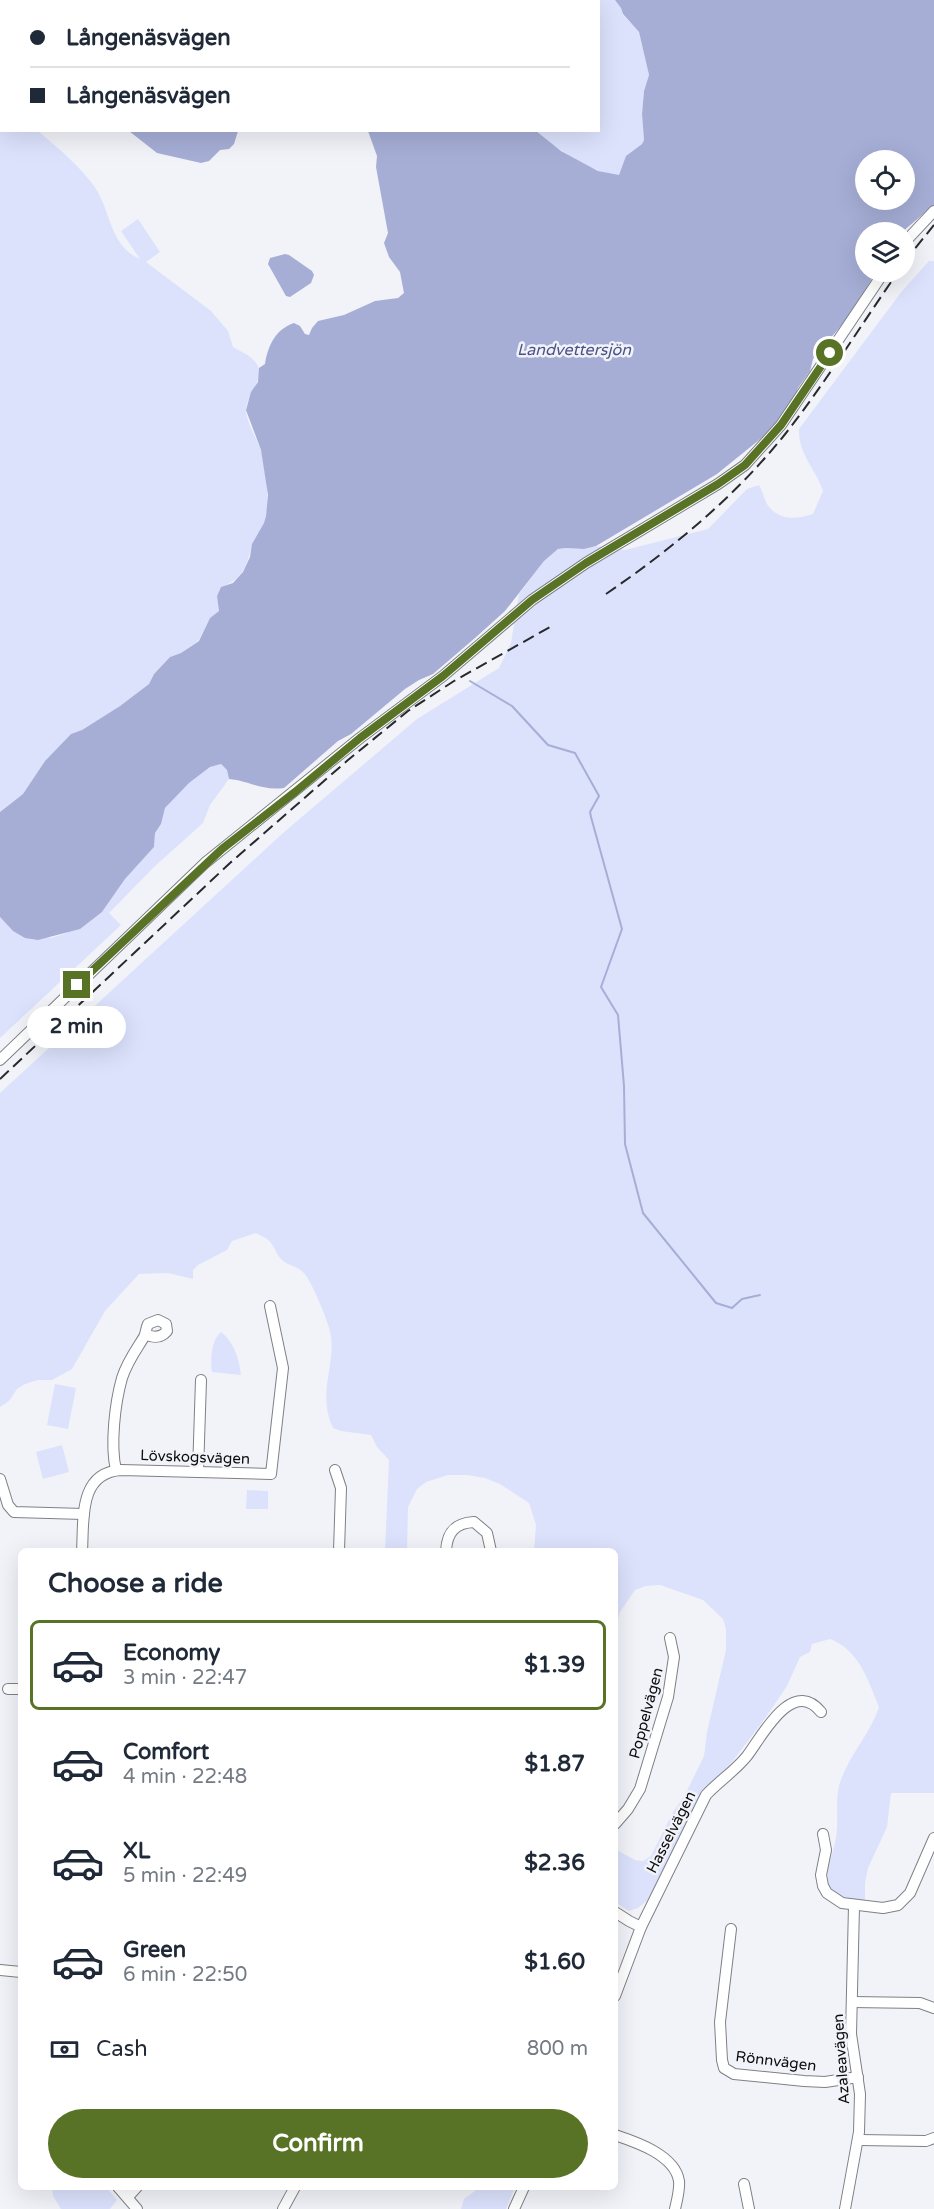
<!DOCTYPE html>
<meta charset="utf-8">
<style>
body{margin:0;font-family:"Varela Round",sans-serif;background:#f6f6f7;color:#1f2937;height:100vh;display:flex;flex-direction:column;font-size:22px;white-space:nowrap}
*{box-sizing:border-box;margin:0}
p{font-size:20px;color:#747a83}
.icon{flex:none;width:33px;height:33px;fill:none;stroke:currentColor;stroke-width:2;stroke-linecap:round;stroke-linejoin:round}
.map{position:relative;flex:1;overflow:hidden}
.drawer{position:absolute;left:18px;top:1548px;width:600px;height:642px;display:flex;flex-direction:column;background:#fff;border-radius:9px;box-shadow:0 6px 24px #0002}
.drawer>*{flex:none}
.hud{position:absolute;left:0px;top:0px;width:600px;height:132px;box-shadow:0 6px 24px #0002;display:grid;align-content:center;height:132px;padding:0 30px;background:#fff}
.controls{position:absolute;left:855px;top:150px;display:grid;gap:12px}
.controls a{display:grid;place-items:center;width:60px;height:60px;border-radius:50%;background:#fff;box-shadow:0 6px 24px #0002;font-size:30px}
.end{position:absolute;width:27px;height:27px;margin:-14px;border:8px solid #597326;background:#fff;box-shadow:0 0 0 3px #fff}
.from{border-radius:50%}
.bubble{position:absolute;height:42px;border-radius:21px;background:#fff;box-shadow:0 6px 24px #0002;font-size:20px;font-weight:700;line-height:42px;text-align:center}
.hud b{display:flex;align-items:center;gap:21px;height:57px;font-size:22px}
.hud b+b{border-top:2px solid #e0e1e3}
.hud i{width:15px;height:15px;background:#1f2937}
ul{padding:0;list-style:none}
li{display:flex;align-items:center;gap:18px;height:90px;margin:0 12px 9px;padding:0 18px;border:3px solid transparent;border-radius:9px}
li div{flex:1}
li b{display:block;font-size:22px}
li em{font-style:normal;font-weight:700}
li.active{border-color:#597326}
li>.icon{width:54px;height:54px;stroke-width:1.5}
h2{padding:0 30px;font-size:27px;line-height:72px}
.pay{display:flex;align-items:center;gap:15px;height:66px;padding:0 30px;font-size:22px}
.pay p{margin-inline-start:auto}
.action{display:flex;gap:12px;margin-top:auto;padding:12px 30px}
.action a{flex:1;height:69px;border-radius:36px;background:#597326;color:#fff;font-size:24px;font-weight:700;line-height:69px;text-align:center}
.map>svg:first-child{display:block}
</style>
<div class="map">
<svg width="934" height="2209" viewBox="0 0 934 2209">
<rect width="100%" height="100%" fill="#f2f3f9"/>
<!-- green -->
<g fill="#dce2fc">
<path d="M562,0H615L621,8L623,15L639,32L649,75L644,91L642,114L644,140L642,144L627,156L619,175C600,178 549,144 536,131L598,130V2L560,1Z"/>
<path d="M0,1L2,130L38,131C58,148 78,164 94,186C111,209 109,246 140,259L121,231L138,219L160,252L146,262L211,311L228,331L233,347C242,352 253,356 258,366C264,380 247,395 246,409C246,422 256,437 260,448C267,467 270,502 265,521C262,530 255,537 252,546C246,566 244,579 221,587L217,596L219,611L210,618L199,640L181,653L170,657L154,674L149,684L120,706L82,730L71,734L45,761L23,794L0,812Z"/>
<path d="M929,261H934V1793H891L887,1827L868,1868L865,1883V1900C857,1902 851,1900 843,1898C814,1888 834,1857 836,1837C839,1820 835,1803 839,1786C847,1757 870,1735 879,1707C868,1680 859,1650 830,1639L812,1644L810,1652L800,1657L787,1686L766,1717L732,1762L711,1783L648,1900L638,1908L629,1911L615,1902V1849L635,1860L643,1861L651,1856L673,1812L685,1795L704,1756L707,1732L726,1650V1629L723,1619L703,1600L660,1585L646,1586L635,1590L620,1612L615,1630V1551H534L536,1525L529,1503L500,1484L485,1478L467,1475H448L426,1482L417,1489L408,1507L407,1551H385L389,1460L377,1447L371,1435L341,1431L333,1428C317,1393 335,1368 331,1336C330,1325 313,1286 307,1277C299,1265 289,1267 281,1259C276,1254 275,1248 271,1243C268,1238 261,1236 256,1233L232,1241L227,1250L198,1265L193,1270V1279L168,1273L139,1274L105,1311L72,1369L52,1380H38L25,1384L17,1389L9,1401L0,1407V1093L283,833L417,719L499,668L511,643L519,594L544,561L558,549L566,548L584,549L596,546L625,550L708,529L747,489L759,485C763,491 764,501 769,507C781,521 797,519 813,514L823,491C816,469 798,454 799,429L902,291Z"/>
<polygon points="221,764 227,770 229,779 210,805 203,823 155,866 109,913 121,925 0,1038 0,917 13,931 51,938 64,934 102,912 125,879 154,847 155,833 161,824 165,808 189,783 210,767"/>
<path d="M221,1332C234,1342 239,1359 241,1375L212,1372C210,1359 211,1341 221,1332Z"/>
<polygon points="55,1384 76,1388 68,1429 47,1425"/>
<polygon points="62,1445 69,1472 43,1479 36,1452"/>
<polygon points="247,1490 268,1491 268,1509 246,1509"/>
<polygon points="52,2187 106,2187 117,2200 110,2209 61,2209 53,2196"/>
<polygon points="480,2187 515,2187 506,2209 461,2209 464,2199"/>
</g>
<!-- water -->
<g fill="#a6aed6" fill-rule="evenodd">
<polygon points="1,0 562,0 1,2"/>
<path d="M615,0H934V205L902,232H866V272H876L850,315L813,359L810,371L798,388L796,394L776,424L764,436L717,474L596,546L584,549L566,548L558,549L544,561L505,611L475,638L433,674L419,680L405,689L351,734L338,741L284,788C261,791 250,781 229,779L227,770L221,764L210,767L189,783L165,808L161,824L155,833L154,847L125,879L102,912L80,929L38,940L25,938L13,931L0,917V812L23,794L45,761L71,734L82,730L120,706L149,684L154,674L170,657L181,653L199,641L210,618L219,611L217,596L221,587L233,583L243,572L250,557L252,544L264,523L266,516L268,495L261,450L246,410L251,392L258,382L259,368L265,364C268,345 276,329 294,323L300,326L305,334L309,335L312,328L318,321L344,315L375,301L398,298L404,293L400,272L389,257L384,243L388,233L376,167L377,156L368,131H536L561,151L598,171L619,175L626,156L642,144L644,140L642,114L644,91L649,75L639,32L623,14L621,8ZM866,160H904V200H866Z"/>
<polygon points="129,131 238,131 234,144 229,149 220,150 209,161 201,163 157,153"/>
<polygon points="285,254 289,255 312,271 314,275 311,283 290,297 286,296 268,264 270,258"/>
</g>
<g fill="none" stroke-linecap="round" stroke-linejoin="round">
<!-- stream -->
<polyline stroke="#a6aed6" stroke-width="2" points="470,681 512,706 548,745 575,753 599,796 590,812 591,817 622,929 601,987 618,1015 624,1086 625,1144 643,1213 716,1303 732,1308 742,1299 760,1295"/>
<!-- minor casing -->
<g stroke="#7f8085" stroke-width="12">
<g id="minor">
<polyline points="904,243 934,211"/>
<polyline points="0,1060 205,863 360,738 443,676 532,600 586,563 718,484 745,465 781,425 884,272"/>
<path d="M116,1470C110,1445 115,1403 122,1378C127,1362 136,1350 144,1337C146,1333 146,1328 148,1324L158,1320L166,1324L167,1331C161,1338 153,1338 145,1334"/>
<polyline points="335,1470 341,1488 339,1551"/>
<polyline points="198,1472 201,1380"/>
<polyline points="0,1479 8,1505 14,1512 84,1514"/>
<path d="M82,1551C84,1520 78,1473 121,1470L271,1474L283,1368L270,1306"/>
<path d="M446,1551C447,1532 455,1523 474,1522L487,1533L491,1551"/>
<polyline points="8,1689 21,1689"/>
<polyline points="615,1824 628,1809 640,1789 668,1697 674,1657 670,1638"/>
<polyline points="823,1834 826,1850 821,1875 823,1886 827,1893 842,1903 883,1908 898,1905 910,1893 934,1838"/>
<polyline points="615,1912 629,1921 641,1927"/>
<polyline points="731,1929 720,2022 722,2060 724,2068 734,2074 804,2081 825,2082 858,2077"/>
<polyline points="0,1970 21,1972"/>
<path d="M615,1996L641,1927L706,1795C719,1781 735,1771 747,1756C761,1738 792,1676 821,1712"/>
<polyline points="852,2002 920,2003 934,2008"/>
<path d="M615,2135C636,2142 675,2155 679,2181C680,2189 677,2200 675,2209"/>
<polyline points="859,2140 926,2141 934,2138"/>
<polyline points="744,2184 749,2209"/>
<polyline points="118,2187 137,2209"/>
<polyline points="128,2197 137,2187"/>
<polyline points="283,2209 295,2187"/>
<polyline points="514,2209 524,2187"/>
<polyline points="845,2209 859,2132 860,2094 851,2034 854,1906"/>
</g>
</g>
<!-- minor -->
<use href="#minor" stroke="#fff" stroke-width="10"/>
<!-- rail -->
<g stroke="#28292c" stroke-width="2" stroke-dasharray="12 6" stroke-linecap="butt">
<polyline points="904,262 934,225"/>
<path d="M606,594C673,548 735,497 786,433C826,382 861,325 898,272"/>
<polyline points="0,1079 230,863 348,760 408,711 454,681 550,627"/>
</g>
</g>
<g fill="none" stroke-linecap="round" stroke-linejoin="round">
<!-- route -->
<polyline stroke="#597326" stroke-width="8" points="77,985 222,849 295,792 360,738 443,676 532,600 586,563 718,484 745,465 781,425 830,353"/>
</g>
<g text-anchor="middle" dominant-baseline="central" stroke-width="5" stroke-linejoin="round" paint-order="stroke">
<!-- street labels -->
<g font-size="15" fill="#0b0c0e" stroke="#f2f3f9">
<text transform="translate(195 1457) rotate(2)">Lövskogsvägen</text>
<text transform="translate(646 1713) rotate(-75)">Poppelvägen</text>
<text transform="translate(671 1832) rotate(-63)">Hasselvägen</text>
<text transform="translate(841 2059) rotate(-94)">Azaleavägen</text>
<text transform="translate(776 2061) rotate(7)">Rönnvägen</text>
</g>
<!-- water labels -->
<g font-size="16" font-style="italic" fill="#4a5288" stroke="#f2f3f9">
<text x="574" y="350">Landvettersjön</text>
</g>
</g>
</svg>
<div class="controls">
<a><svg class="icon" aria-label="locate" viewBox="0 0 24 24"><circle cx="12" cy="12" r="6"/><path d="M12 2v4M12 18v4M2 12h4M18 12h4"/></svg></a>
<a><svg class="icon" aria-label="layers" viewBox="0 0 24 24"><path d="M12 4l9 5-9 5-9-5zM3 14l9 5 9-5"/></svg></a>
</div>
<i class="end from" style="left:830px;top:353px"></i>
<i class="end" style="left:77px;top:985px"></i>
<div class="bubble" style="left:27px;top:1006px;width:99px">2 min</div>
<div class="hud">
<b><i class="from"></i>Långenäsvägen</b>
<b><i></i>Långenäsvägen</b>
</div>
<section class="drawer">
<h2>Choose a ride</h2>
<ul>
<li class="active"><svg class="icon" aria-label="car" viewBox="0 0 24 24"><path d="M5 17H2v-5l4-1 3-4h7l3 4 3 1v5h-3M9 17h6M6 11h13"/><circle cx="7" cy="17" r="2"/><circle cx="17" cy="17" r="2"/></svg><div><b>Economy</b><p>3 min · 22:47</p></div><em>$1.39</em></li>
<li><svg class="icon" aria-label="car" viewBox="0 0 24 24"><path d="M5 17H2v-5l4-1 3-4h7l3 4 3 1v5h-3M9 17h6M6 11h13"/><circle cx="7" cy="17" r="2"/><circle cx="17" cy="17" r="2"/></svg><div><b>Comfort</b><p>4 min · 22:48</p></div><em>$1.87</em></li>
<li><svg class="icon" aria-label="car" viewBox="0 0 24 24"><path d="M5 17H2v-5l4-1 3-4h7l3 4 3 1v5h-3M9 17h6M6 11h13"/><circle cx="7" cy="17" r="2"/><circle cx="17" cy="17" r="2"/></svg><div><b>XL</b><p>5 min · 22:49</p></div><em>$2.36</em></li>
<li><svg class="icon" aria-label="car" viewBox="0 0 24 24"><path d="M5 17H2v-5l4-1 3-4h7l3 4 3 1v5h-3M9 17h6M6 11h13"/><circle cx="7" cy="17" r="2"/><circle cx="17" cy="17" r="2"/></svg><div><b>Green</b><p>6 min · 22:50</p></div><em>$1.60</em></li>
</ul>
<div class="pay"><svg class="icon" aria-label="cash" viewBox="0 0 24 24"><path d="M3 7h18v10H3z"/><circle cx="12" cy="12" r="2"/></svg>Cash<p>800 m</p></div>
<div class="action"><a>Confirm</a></div>
</section>
</div>
